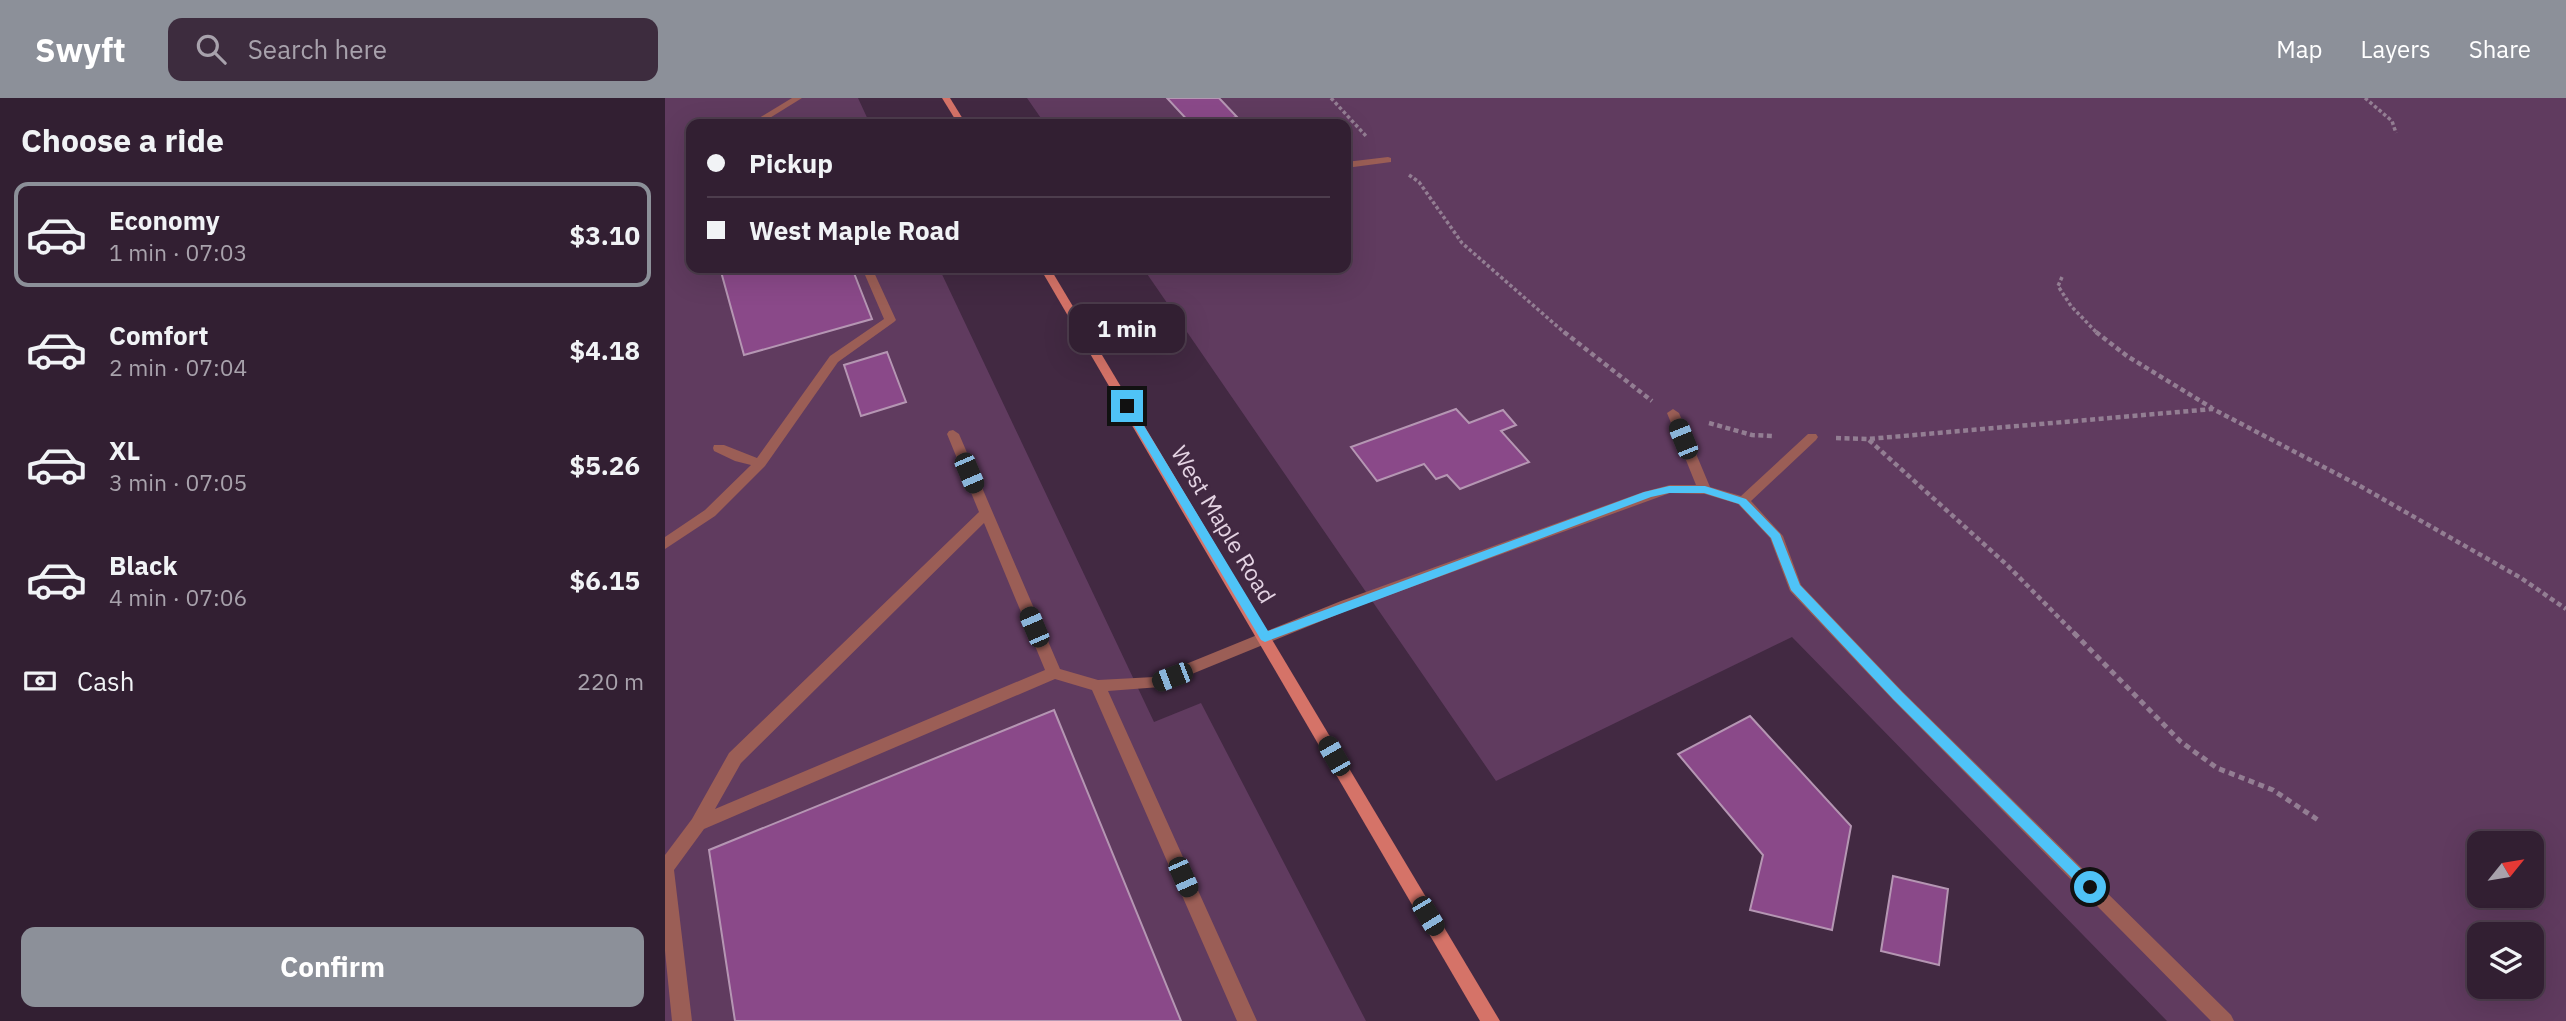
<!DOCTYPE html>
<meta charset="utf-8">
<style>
body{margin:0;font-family:"IBM Plex Sans",sans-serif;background:#3d2c3e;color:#f1f3f6;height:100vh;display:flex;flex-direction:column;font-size:26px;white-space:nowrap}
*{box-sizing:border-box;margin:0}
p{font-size:23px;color:#a8a2ac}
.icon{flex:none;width:38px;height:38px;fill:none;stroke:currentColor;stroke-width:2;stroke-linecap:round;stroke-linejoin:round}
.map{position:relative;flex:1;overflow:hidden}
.panel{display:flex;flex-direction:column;background:#321f32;width:665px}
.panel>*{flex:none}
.hud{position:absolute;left:21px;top:21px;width:665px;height:154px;border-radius:14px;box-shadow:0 7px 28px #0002,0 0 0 2px #4d3d4d;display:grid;align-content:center;height:154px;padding:0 21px;background:#321f32}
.needle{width:46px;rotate:60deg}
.buttons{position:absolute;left:1802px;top:733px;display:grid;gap:14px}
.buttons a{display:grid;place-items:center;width:77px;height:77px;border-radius:14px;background:#321f32;box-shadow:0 7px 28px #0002,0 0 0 2px #4d3d4d;font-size:35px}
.end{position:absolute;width:32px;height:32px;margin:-16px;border:9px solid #4fc3f7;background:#111;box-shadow:0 0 0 4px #111}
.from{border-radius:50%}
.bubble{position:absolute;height:49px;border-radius:14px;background:#321f32;box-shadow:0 7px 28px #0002,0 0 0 2px #4d3d4d;font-size:23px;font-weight:700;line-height:49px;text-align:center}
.car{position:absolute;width:21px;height:42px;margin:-21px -10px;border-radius:9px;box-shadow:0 0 5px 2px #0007;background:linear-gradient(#222 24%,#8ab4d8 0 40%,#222 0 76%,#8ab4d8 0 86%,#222 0)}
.hud b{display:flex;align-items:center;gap:24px;height:66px;font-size:26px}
.hud b+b{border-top:2px solid #4d3d4d}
.hud i{width:18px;height:18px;background:#f1f3f6}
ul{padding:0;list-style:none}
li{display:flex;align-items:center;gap:21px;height:105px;margin:0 14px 10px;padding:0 7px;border:4px solid transparent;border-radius:14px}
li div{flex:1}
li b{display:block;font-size:26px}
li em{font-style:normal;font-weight:700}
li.current{border-color:#8c9099}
li>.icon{width:63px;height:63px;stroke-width:1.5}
h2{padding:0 21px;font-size:32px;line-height:84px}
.pay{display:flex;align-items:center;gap:18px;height:77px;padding:0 21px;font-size:26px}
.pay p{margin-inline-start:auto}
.cta{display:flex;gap:14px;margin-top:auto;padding:14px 21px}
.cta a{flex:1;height:80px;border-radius:14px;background:#8c9099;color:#fff;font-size:28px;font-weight:700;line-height:80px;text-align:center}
header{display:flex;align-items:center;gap:42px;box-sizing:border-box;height:98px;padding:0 35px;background:#8c9099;color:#fff}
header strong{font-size:33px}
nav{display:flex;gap:38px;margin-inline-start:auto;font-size:24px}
.search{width:490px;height:63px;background:#3d2c3e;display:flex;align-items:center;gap:18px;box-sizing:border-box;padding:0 24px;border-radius:14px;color:#a8a2ac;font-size:26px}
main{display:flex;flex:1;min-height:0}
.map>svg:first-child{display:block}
</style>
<header>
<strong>Swyft</strong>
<div class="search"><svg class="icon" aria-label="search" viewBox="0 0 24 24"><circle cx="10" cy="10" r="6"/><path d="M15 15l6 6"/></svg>Search here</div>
<nav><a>Map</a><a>Layers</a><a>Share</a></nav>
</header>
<main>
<section class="panel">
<h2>Choose a ride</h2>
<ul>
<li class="current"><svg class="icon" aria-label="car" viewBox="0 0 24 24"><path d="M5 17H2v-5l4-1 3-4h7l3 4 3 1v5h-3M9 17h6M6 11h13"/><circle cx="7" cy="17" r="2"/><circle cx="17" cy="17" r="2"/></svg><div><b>Economy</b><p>1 min · 07:03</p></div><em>$3.10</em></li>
<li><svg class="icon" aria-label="car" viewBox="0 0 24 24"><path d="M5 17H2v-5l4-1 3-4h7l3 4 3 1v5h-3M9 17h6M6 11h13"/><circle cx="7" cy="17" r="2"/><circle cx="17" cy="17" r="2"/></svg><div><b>Comfort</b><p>2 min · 07:04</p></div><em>$4.18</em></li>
<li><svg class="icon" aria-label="car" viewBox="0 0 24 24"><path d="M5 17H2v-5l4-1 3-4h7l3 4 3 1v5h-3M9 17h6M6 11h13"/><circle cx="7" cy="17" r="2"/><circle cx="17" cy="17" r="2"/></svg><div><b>XL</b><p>3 min · 07:05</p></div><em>$5.26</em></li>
<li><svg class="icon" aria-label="car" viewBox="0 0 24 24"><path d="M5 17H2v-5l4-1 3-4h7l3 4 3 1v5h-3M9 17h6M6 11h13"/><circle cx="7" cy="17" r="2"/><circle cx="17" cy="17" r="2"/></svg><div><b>Black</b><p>4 min · 07:06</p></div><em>$6.15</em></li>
</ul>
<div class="pay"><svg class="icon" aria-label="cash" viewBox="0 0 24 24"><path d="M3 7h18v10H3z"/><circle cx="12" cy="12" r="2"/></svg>Cash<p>220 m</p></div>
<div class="cta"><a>Confirm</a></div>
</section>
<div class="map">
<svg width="1901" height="923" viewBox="0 0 1901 923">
<rect width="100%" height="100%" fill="#422942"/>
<!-- green -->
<g fill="#603b5f" fill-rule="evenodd">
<polygon points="0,0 193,0 205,26 26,26 26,170 274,170 489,624 536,605 701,923 0,923"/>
<path d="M362,0H1901V923H1502L1127,539L831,683L478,170H681V26H380ZM1815,746H1867V798H1815ZM1815,836H1867V889H1815Z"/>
</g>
<!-- building -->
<g fill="#8a4989" stroke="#b596b3" stroke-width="2">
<polygon points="502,0 554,0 572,19 543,26 526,26"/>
<polygon points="55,170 187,170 207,221 79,257"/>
<polygon points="222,254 241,304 196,318 179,267"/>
<polygon points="791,311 804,325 838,312 851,327 836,333 864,364 795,391 782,377 771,381 759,366 712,383 686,349"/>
<polygon points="389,612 516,923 70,923 44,752"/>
<polygon points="1085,618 1186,728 1167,832 1085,812 1098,757 1013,656"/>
<polygon points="1228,778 1283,791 1274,867 1216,853"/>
</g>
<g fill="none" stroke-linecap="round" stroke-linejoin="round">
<!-- path-far2 -->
<g stroke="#937e93" stroke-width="3.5" stroke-dasharray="3.5 2.5" stroke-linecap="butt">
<polyline points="666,0 701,38"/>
<polyline points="1700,0 1727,23 1731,35"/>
<polyline points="744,77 754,84 797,145 901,236"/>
<polyline points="1397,179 1393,188 1406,208 1433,236"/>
</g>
<!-- path-far1 -->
<g stroke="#937e93" stroke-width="4.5" stroke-dasharray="5 3.5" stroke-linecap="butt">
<polyline points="899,234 987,303"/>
<polyline points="1431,234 1462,258 1547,310"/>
<polyline points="1044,325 1087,337 1107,338"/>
<polyline points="1171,340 1203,341 1548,311 1695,388 1856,480 1901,511"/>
<polyline points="1204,342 1342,467 1411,537"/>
</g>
<!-- path -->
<polyline stroke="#937e93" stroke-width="5" stroke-dasharray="6 4.5" stroke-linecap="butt" points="1409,535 1516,644 1552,670 1608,692 1656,724"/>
<!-- service -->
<g fill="#9b5e56" fill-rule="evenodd">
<polygon points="127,0 137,0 95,26 84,26"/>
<polygon points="723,59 726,60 726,64 681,70 681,64"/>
<polygon points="197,170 207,170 231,222 229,224 173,264 100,368 50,418 0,451 0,439 40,412 86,367 70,363 49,353 48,350 49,347 59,347 92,360 165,258 219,221"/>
<path d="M1008,311L1014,315L1045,389L1076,398L1143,336H1151L1153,339L1151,342L1086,403L1118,438L1136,487L1238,594L1566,917L1569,923H1546L1228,602L1125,493L1105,440L1073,406L1040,396L1005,395L686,511L495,589L443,593L592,923H572L427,592L390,581L39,731L9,772L27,923H7L0,853V757L27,721L64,655L314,414L282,336L284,333L288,332L294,336L395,571L433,582L489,579L676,503L978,394L1005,387H1031L1002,315ZM319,425L380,572L50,711L76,665Z"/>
</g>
<!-- secondary -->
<g fill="#d57368" fill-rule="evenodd">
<polygon points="277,0 285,0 301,26 293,26"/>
<polygon points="375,170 385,170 835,923 815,923"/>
</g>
</g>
<!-- route -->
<polygon fill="#4fc3f7" points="462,305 467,308 603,533 979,394 1004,388 1040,388 1081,401 1115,436 1135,487 1237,594 1430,785 1430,793 1420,793 1228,601 1126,492 1106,440 1074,406 1039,395 1004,395 986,399 600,544 596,542 457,308"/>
<g text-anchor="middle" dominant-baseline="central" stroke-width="5" stroke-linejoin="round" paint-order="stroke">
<!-- street labels -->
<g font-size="23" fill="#e4d3e3" stroke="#422942">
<text transform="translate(559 426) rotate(59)">West Maple Road</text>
</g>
</g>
</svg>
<div class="buttons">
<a><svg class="needle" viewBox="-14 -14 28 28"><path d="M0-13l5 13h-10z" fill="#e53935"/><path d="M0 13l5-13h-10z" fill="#a8a2ac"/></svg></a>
<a><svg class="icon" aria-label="layers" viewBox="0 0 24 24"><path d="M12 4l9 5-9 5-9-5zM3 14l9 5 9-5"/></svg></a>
</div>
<i class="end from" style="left:1425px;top:789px"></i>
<i class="end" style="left:462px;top:308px"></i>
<div class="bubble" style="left:404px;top:206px;width:116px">1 min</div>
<i class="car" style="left:1018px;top:341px;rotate:338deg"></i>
<i class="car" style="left:304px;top:375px;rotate:157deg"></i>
<i class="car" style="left:369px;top:529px;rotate:337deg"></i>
<i class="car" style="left:507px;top:579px;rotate:249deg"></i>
<i class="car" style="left:669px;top:658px;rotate:330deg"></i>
<i class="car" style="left:518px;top:779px;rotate:156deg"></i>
<i class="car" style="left:763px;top:818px;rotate:149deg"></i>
<div class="hud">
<b><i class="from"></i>Pickup</b>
<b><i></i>West Maple Road</b>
</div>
</div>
</main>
